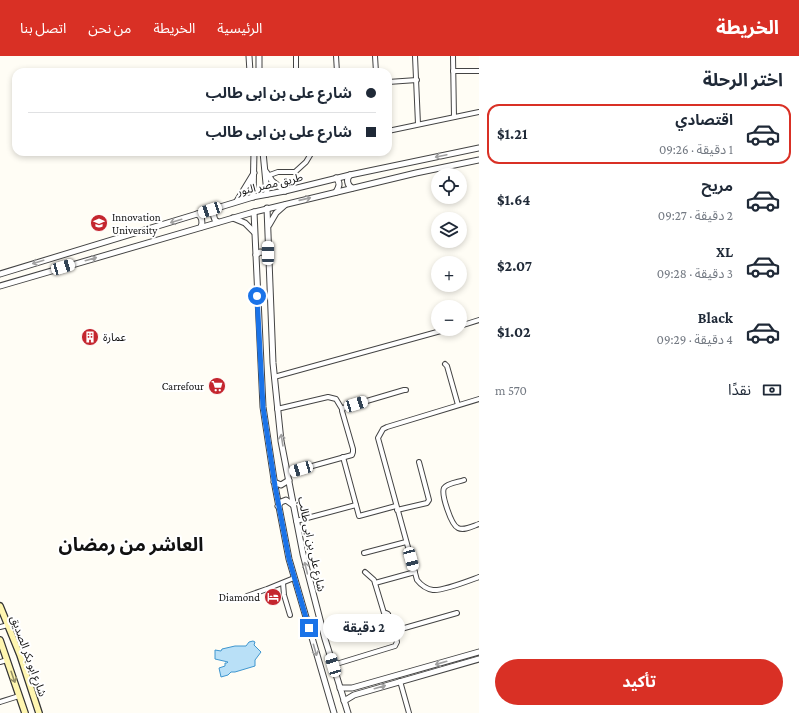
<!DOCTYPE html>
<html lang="ar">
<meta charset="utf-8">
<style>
body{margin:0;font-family:"Crimson Pro","Noto Sans Arabic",serif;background:#f6f6f7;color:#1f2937;direction:rtl;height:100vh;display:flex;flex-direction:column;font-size:15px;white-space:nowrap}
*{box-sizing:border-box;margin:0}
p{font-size:13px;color:#747a83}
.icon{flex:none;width:22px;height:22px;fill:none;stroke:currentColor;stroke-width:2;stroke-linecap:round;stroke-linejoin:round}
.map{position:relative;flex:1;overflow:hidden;direction:ltr}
.drawer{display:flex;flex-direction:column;background:#fff;width:320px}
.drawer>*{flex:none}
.guide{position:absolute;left:12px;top:12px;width:380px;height:88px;border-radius:12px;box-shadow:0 2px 6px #0003;direction:rtl;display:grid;align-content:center;height:88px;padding:0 16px;background:#fff}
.buttons{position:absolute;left:431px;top:112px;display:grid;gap:8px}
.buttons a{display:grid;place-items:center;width:36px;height:36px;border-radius:50%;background:#fff;box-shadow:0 2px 6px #0003;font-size:20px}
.end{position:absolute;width:18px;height:18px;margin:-9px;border:5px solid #1a73e8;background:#fff;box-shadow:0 0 0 2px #fff}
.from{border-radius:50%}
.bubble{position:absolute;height:28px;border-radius:14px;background:#fff;box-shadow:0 2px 6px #0003;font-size:13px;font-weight:700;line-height:28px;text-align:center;direction:rtl}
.car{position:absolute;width:12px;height:24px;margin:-12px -6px;border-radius:5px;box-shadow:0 0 3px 1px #0007;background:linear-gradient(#fff 24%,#345 0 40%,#fff 0 76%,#345 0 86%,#fff 0)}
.guide b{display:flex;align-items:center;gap:14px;height:38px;font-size:15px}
.guide b+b{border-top:1px solid #e0e1e3}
.guide i{width:10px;height:10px;background:#1f2937}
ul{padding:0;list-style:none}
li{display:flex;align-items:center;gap:12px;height:60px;margin:0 8px 6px;padding:0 8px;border:2px solid transparent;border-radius:12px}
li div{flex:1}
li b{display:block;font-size:15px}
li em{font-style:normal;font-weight:700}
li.selected{border-color:#d93025}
li>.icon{width:36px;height:36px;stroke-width:1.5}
h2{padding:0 16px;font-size:18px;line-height:48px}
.pay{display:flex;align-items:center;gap:10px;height:44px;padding:0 16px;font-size:15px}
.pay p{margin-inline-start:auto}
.button{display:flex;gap:8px;margin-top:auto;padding:8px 16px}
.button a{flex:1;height:46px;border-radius:24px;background:#d93025;color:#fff;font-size:16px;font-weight:700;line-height:46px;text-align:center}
header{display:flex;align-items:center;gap:24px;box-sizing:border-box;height:56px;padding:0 20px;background:#d93025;color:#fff}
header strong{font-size:19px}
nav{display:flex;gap:22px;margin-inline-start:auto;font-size:14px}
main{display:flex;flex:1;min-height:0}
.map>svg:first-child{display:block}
</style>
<header>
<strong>الخريطة</strong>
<nav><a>الرئيسية</a><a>الخريطة</a><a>من نحن</a><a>اتصل بنا</a></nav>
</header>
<main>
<section class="drawer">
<h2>اختر الرحلة</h2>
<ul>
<li class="selected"><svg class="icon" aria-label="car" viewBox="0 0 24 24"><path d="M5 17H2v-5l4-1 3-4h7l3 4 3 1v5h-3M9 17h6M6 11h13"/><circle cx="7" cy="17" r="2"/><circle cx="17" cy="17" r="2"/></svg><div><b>اقتصادي</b><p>1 دقيقة · 09:26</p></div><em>$1.21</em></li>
<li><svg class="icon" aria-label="car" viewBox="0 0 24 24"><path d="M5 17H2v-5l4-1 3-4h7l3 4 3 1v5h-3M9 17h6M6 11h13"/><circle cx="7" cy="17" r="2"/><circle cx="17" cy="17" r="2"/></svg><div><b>مريح</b><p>2 دقيقة · 09:27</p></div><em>$1.64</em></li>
<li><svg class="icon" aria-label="car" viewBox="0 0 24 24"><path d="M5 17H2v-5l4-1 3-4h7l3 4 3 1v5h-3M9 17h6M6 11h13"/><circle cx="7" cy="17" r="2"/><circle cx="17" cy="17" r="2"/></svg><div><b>XL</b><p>3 دقيقة · 09:28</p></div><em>$2.07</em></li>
<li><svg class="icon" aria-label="car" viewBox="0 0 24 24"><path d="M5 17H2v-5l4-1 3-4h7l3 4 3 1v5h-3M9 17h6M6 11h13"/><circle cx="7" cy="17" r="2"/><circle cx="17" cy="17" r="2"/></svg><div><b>Black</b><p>4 دقيقة · 09:29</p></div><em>$1.02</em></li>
</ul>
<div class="pay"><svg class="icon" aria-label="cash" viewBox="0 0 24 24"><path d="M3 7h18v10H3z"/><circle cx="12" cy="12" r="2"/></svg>نقدًا<p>570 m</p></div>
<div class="button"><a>تأكيد</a></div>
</section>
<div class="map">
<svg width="479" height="657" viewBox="0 0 479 657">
<rect width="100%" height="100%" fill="#fffdf5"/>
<!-- water -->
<polygon fill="#b9e0f7" stroke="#3f96cf" points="253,585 255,586 254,589 261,596 255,604 255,610 235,616 231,616 228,619 221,621 219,612 225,610 225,607 227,607 228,606 215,603 215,594 221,595 222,593 235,590 246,590 249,586"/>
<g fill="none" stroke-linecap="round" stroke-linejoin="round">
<!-- minor casing -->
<g stroke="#444" stroke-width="6">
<g id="minor">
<polyline points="296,0 296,16"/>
<polyline points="336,0 337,16"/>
<polyline points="375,0 376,16"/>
<polyline points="415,0 418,68"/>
<polyline points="453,0 454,61"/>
<polyline points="453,15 479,15"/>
<polyline points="388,26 417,24"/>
<polyline points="388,75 479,56"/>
<polyline points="267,120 278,116 295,116 306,106 312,96"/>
<polyline points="460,270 479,264"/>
<polyline points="445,308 447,310 458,349"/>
<polyline points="274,321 448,273"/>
<path d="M479,343L387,371L383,373L378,382L417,524C421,529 426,533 433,534C443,535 468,525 479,521"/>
<polyline points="277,353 328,341 336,343 342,353"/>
<polyline points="343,401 359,460 396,450"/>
<polyline points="287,417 352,399 353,396 353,393 342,355 343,352 404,334 406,334"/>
<path d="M464,424C459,426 447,427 444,432C441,438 451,469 458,472C464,475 473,470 479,468"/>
<polyline points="397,454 427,447 429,444 419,406"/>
<polyline points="296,465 356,449"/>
<polyline points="364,497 406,486"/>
<polyline points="365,516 374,524 384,557"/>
<polyline points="283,527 284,539 290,559"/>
<polyline points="375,527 415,516"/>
<polyline points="247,540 267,533 294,522"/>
<polyline points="386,557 388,558 394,575 457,557"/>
<polyline points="0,571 8,569"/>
<polyline points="0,606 7,604"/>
<polyline points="333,609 395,590 397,586 394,575"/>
<polyline points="400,625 409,657"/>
<polyline points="0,646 19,640"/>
</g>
</g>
<!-- tertiary casing -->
<g stroke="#444" stroke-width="7">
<g id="tertiary">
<polyline points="249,0 250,16"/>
<polyline points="259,0 259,16"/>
<polyline points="263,96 267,138"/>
<polyline points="266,116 272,125 285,135"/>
<path d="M350,119C346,123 347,129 352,132"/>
<path d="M336,122C341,127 339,131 336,136"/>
<polyline points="253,141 254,96"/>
<polyline points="237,145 254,117"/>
<path d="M216,152C213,156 213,160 215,164L218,166"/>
<polyline points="267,152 273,307 281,385 303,498 325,583 348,657"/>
<polyline points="254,156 263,351 275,430 289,503 334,657"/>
<path d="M197,158C202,160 203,166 201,171"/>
<polyline points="233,162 245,167 254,176"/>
<polyline points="269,169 276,157 285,149"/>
<polyline points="256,199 260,196 268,197"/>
<polyline points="0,218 253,141 285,135 350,119 479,92"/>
<polyline points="0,230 254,156 416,117 479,104"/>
<polyline points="274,426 281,429 289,424"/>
<polyline points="278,450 281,446 286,444 293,449"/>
<polyline points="340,632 352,632 479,596"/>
<polyline points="344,645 354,639 479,603"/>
</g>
</g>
<!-- secondary casing -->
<g stroke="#333" stroke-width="8">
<g id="secondary">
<polyline points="0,550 20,599 39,657"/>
<polyline points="0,584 25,657"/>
</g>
</g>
<!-- minor -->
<use href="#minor" stroke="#fff" stroke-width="4"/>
<!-- tertiary -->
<use href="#tertiary" stroke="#fff" stroke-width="5"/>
<!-- secondary -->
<use href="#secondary" stroke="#fff6b0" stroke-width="5.5"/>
</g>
<!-- one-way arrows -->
<defs><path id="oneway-shaft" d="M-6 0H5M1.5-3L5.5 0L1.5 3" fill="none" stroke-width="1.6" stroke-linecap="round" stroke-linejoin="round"/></defs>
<g stroke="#a0a0a0">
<use href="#oneway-shaft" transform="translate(441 100) rotate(168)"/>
<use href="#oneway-shaft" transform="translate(305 143) rotate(-13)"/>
<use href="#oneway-shaft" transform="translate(176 165) rotate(163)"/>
<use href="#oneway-shaft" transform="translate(91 203) rotate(-16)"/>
<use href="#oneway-shaft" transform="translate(38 206) rotate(163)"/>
<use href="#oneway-shaft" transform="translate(282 384) rotate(-99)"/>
<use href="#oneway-shaft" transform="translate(306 512) rotate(-104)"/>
<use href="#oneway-shaft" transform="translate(315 594) rotate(74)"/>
<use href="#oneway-shaft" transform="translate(441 607) rotate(164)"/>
<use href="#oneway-shaft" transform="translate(380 631) rotate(-16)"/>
</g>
<use stroke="#948f68" href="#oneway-shaft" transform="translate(13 621) rotate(71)"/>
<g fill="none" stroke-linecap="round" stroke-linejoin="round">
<!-- route -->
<polyline stroke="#1a73e8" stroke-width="5" points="257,240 263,351 275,430 289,503 309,572"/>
</g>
<!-- icons -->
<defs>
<g id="university-disc" transform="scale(0.9)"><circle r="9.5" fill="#c4262e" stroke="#fff"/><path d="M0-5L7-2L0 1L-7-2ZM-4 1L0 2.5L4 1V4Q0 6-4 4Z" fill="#fff"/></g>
<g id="building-disc" transform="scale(0.9)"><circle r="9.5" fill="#c4262e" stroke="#fff"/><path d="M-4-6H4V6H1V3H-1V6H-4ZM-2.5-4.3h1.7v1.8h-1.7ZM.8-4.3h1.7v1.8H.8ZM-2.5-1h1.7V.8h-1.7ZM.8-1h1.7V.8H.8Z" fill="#fff"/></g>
<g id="supermarket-disc" transform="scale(0.9)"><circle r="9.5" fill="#c4262e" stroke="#fff"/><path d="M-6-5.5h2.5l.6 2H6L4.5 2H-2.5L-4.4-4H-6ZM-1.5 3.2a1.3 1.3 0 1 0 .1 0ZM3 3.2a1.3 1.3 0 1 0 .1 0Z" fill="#fff"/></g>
<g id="hotel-disc" transform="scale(0.9)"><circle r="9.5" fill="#c4262e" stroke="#fff"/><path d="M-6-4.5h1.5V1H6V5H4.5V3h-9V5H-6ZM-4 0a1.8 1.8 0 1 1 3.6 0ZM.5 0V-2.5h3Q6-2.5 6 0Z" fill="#fff"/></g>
</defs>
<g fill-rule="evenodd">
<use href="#university-disc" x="99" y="167"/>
<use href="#building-disc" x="90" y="281"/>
<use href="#supermarket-disc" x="217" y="330"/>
<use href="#hotel-disc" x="273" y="541"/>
</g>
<g text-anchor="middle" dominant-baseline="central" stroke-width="4" stroke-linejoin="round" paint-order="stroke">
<!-- street labels -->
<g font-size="11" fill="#111" stroke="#fff">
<text transform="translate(270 128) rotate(-13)">طريق مصر النور</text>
<text transform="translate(312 488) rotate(78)">شارع على بن ابى طالب</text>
<text transform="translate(29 600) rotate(70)">شارع ابو بكر الصديق</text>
</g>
<!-- poi labels -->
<g font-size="11" fill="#111" stroke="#fff" text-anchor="start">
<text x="112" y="161">Innovation<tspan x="112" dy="13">University</tspan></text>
<text x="103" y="281">عمارة</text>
<text x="204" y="330" text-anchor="end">Carrefour</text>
<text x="260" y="541" text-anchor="end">Diamond</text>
</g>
<!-- town labels -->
<g font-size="19" font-weight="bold" fill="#111" stroke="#fff">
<text x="131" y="488">العاشر من رمضان</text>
</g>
</g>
</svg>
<div class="buttons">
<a><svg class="icon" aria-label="locate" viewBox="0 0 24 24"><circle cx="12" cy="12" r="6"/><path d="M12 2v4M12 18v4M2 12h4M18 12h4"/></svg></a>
<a><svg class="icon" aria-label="layers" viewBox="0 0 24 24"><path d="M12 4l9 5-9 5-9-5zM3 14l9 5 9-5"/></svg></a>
<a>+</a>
<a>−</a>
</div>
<i class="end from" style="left:257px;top:240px"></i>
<i class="end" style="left:309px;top:572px"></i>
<div class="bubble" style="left:323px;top:558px;width:82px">2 دقيقة</div>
<i class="car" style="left:210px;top:154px;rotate:252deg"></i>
<i class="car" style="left:268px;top:197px;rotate:0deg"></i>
<i class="car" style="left:63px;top:211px;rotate:74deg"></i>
<i class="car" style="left:356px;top:348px;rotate:73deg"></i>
<i class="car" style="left:301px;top:413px;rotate:254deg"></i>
<i class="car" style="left:411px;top:503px;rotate:165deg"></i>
<i class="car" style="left:333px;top:609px;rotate:343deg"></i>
<div class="guide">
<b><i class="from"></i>شارع على بن ابى طالب</b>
<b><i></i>شارع على بن ابى طالب</b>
</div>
</div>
</main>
